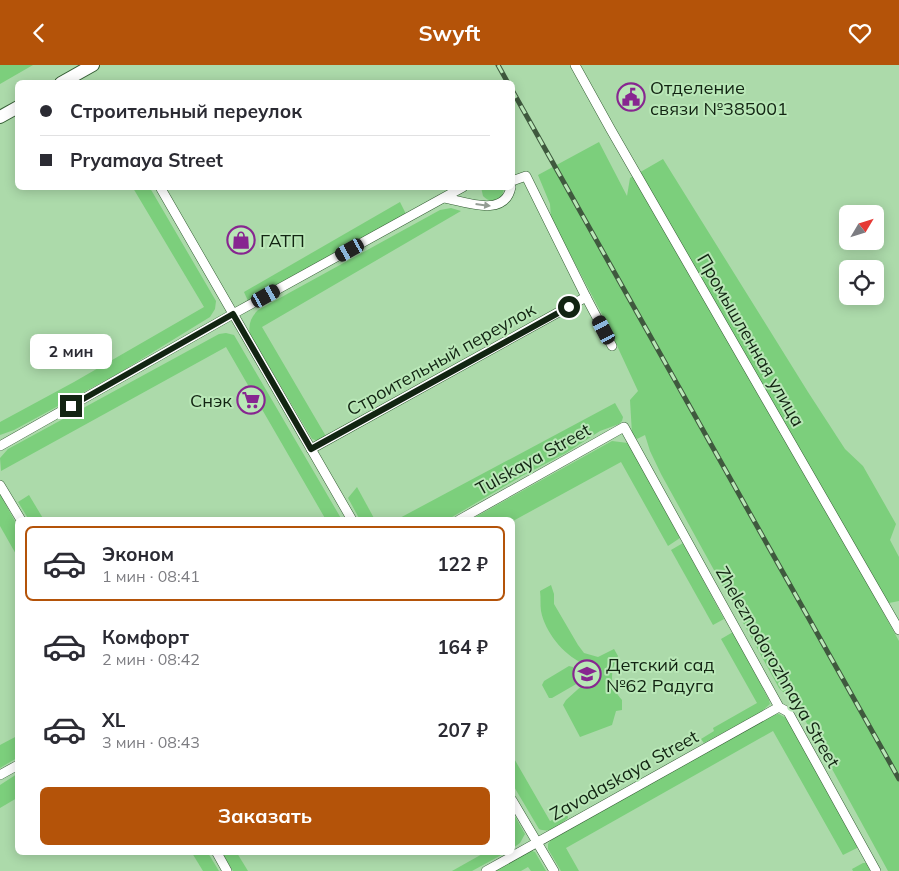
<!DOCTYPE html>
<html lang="ru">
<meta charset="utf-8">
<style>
body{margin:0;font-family:Mulish,sans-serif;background:#f2f2f3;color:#2b2b33;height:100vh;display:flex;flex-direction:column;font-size:19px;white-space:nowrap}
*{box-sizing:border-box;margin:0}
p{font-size:16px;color:#7c7c81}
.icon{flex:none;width:28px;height:28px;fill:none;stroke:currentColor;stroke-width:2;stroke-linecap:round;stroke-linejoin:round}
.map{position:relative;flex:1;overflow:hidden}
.sheet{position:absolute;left:15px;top:452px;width:500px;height:338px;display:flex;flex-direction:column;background:#fff;border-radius:8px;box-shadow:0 2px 12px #0003}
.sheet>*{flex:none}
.hud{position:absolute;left:15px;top:15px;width:500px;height:110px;border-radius:8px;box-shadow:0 2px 12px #0003;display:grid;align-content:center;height:110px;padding:0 25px;background:#fff}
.needle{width:32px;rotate:52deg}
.tools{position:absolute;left:839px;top:140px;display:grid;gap:10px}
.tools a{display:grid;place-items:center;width:45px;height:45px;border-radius:8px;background:#fff;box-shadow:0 2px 12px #0003;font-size:25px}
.end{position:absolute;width:22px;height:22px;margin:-11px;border:6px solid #122412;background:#fff;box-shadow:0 0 0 2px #fff}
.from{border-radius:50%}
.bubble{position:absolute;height:35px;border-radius:8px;background:#fff;box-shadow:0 2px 12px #0003;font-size:16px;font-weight:700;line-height:35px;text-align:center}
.car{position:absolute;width:15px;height:30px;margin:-15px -8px;border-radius:6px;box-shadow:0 0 4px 1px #0007;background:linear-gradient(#222 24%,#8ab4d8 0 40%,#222 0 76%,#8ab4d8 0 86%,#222 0)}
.hud b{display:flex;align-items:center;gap:18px;height:48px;font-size:19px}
.hud b+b{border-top:1px solid #e1e1e2}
.hud i{width:12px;height:12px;background:#2b2b33}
ul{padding:9px 0 0;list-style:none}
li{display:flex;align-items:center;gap:15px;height:75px;margin:0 10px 8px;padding:0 15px;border:2px solid transparent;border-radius:8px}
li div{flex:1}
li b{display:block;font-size:19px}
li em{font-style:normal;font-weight:700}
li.active{border-color:#b45309}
li>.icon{width:45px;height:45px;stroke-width:1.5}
.action{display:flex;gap:10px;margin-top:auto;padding:10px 25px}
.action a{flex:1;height:58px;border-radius:8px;background:#b45309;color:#fff;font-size:20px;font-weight:700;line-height:58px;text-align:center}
header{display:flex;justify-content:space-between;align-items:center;height:65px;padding:0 25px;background:#b45309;color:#fff;font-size:22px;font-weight:700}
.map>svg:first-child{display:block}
</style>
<header><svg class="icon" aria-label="back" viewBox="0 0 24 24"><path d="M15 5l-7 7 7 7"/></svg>Swyft<svg class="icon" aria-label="heart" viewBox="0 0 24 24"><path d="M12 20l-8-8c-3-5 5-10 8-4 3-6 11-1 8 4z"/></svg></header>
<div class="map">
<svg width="899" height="806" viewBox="0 0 899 806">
<rect width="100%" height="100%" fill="#acdaaa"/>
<!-- green -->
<g fill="#7ccf7c">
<polygon points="0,0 33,0 0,19"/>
<polygon points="599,77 627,131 630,113 663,94 808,327 845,384 863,401 896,459 890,475 899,492 899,536 879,540 899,576 899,806 888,806 809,662 796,640 779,623 661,409 650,386 645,370 637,374 632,369 630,335 638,326 606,257 551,153 550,139 538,110"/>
<path d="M481,122L504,123C503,135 491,140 483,131Z"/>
<polygon points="133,123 150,123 216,236 215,244 210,252 119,308 14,365 0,370 0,357 74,317 204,242"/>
<polygon points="400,137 406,149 248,236 244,227"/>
<path d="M451,143L461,146L262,262L327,373L318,376L312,374L250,269C248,259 251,252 258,245L440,145Z"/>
<polygon points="226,268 234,270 342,455 326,455 226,282 1,406 0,393 8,384 219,269"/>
<polygon points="615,338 623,352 622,356 619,359 600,366 566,388 522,411 447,455 396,455"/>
<polygon points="612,376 628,378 680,473 668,481 621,397 513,456 470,455"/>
<polygon points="357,422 375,455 360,455 348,433"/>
<polygon points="0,429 17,460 17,491 0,461"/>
<polygon points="29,430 44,455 29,455 18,437"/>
<polygon points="683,478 724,554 713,560 671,485"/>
<path d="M551,520L554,529V539L578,580L584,588L598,592L614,584L618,591C610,607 609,620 622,635V645L616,646L612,660L580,672L563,640L566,635L587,616L582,598C563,589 545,567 541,546C540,540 541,533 540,526Z"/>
<polygon points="733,567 769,635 770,639 761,647 704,678 701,674 714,666 713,663 757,638 721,574"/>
<polygon points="569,601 573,602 580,614 578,618 552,633 549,633 542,620 544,616"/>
<polygon points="779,649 788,654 858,779 857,783 843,790 773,666 566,783 579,806 561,806 548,784 548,779 551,775 772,650"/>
<polygon points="17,671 17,693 0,703 0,680"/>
<path d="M512,690L550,756L567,747L568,753C559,760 551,769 539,764L513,720Z"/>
<polygon points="17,709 17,733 0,743 0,720"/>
<polygon points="512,746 525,769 520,778 513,783 513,771 515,769 513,764"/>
<polygon points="532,786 535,787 546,806 531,806 528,802 521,806 493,806 528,787"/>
<polygon points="192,788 208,788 219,806 203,806"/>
<polygon points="222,788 237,788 248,806 233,806"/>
<polygon points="484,788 505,788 472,806 452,806"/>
<polygon points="863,798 866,798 870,806 853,806 852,804"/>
</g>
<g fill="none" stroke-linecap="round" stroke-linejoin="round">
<!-- street casing -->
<g stroke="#345d34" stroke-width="10">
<g id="street">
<polyline points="575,0 611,65 899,565"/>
<polyline points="512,116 526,111 586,232 612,281"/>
<polyline points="160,122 352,455"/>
<path d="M445,133C466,137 505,153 511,122"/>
<polyline points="0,381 233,249 463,122"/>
<polyline points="311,384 586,232"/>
<polyline points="0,420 21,455"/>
<polyline points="459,455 624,362 779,642 788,647 876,806"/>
<polyline points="0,710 18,700"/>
<polyline points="512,735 554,806"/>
<polyline points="217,788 227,806"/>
<polyline points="486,806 779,642"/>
</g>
</g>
<!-- secondary casing -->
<g stroke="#345d34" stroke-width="14">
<g id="secondary">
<polyline points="61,18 93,0"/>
<polyline points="0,52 18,42"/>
</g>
</g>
<!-- street -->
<use href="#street" stroke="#fff" stroke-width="9"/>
<!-- secondary -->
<use href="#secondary" stroke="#fff" stroke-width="12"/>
<!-- rail casing -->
<g stroke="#3f593e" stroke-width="5">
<g id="rail">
<polyline points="498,0 508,18"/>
<polyline points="512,25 899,714"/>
</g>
</g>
<!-- rail -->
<use href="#rail" stroke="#b9e7b7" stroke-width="3" stroke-dasharray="9" stroke-linecap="butt"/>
</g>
<!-- one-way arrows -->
<defs><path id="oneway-solid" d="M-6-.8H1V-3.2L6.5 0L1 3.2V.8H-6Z" transform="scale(1.25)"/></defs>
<use fill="#949c94" href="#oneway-solid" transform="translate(483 140) rotate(7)"/>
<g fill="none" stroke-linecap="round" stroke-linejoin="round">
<!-- route -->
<polyline stroke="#122412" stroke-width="6" points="71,341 233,249 311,384 569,242"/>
</g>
<!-- icons -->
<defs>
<g id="civic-ring" transform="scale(1.4375)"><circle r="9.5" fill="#b9e7b7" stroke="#872690" stroke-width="1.5"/><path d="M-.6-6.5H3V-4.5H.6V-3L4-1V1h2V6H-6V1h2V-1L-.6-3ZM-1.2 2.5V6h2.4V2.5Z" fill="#872690"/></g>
<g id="shop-ring" transform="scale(1.4375)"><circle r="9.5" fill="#b9e7b7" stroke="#872690" stroke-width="1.5"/><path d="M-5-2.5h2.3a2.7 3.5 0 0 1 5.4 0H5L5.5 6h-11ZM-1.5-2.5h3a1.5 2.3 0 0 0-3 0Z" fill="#872690"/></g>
<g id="supermarket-ring" transform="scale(1.4375)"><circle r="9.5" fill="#b9e7b7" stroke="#872690" stroke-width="1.5"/><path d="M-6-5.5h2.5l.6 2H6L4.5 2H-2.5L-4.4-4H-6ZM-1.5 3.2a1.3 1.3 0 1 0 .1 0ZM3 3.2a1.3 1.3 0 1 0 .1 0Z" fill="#872690"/></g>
<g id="school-ring" transform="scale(1.4375)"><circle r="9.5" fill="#b9e7b7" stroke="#872690" stroke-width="1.5"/><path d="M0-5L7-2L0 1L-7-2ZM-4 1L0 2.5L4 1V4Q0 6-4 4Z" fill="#872690"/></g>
</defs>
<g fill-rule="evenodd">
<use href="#civic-ring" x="631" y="32"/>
<use href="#shop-ring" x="241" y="175"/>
<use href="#supermarket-ring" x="251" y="335"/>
<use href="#school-ring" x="587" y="609"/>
</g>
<g text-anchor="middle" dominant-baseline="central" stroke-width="4" stroke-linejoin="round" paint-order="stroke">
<!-- poi labels -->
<g font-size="18" fill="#122412" stroke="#b9e7b7" text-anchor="start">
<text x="650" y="22">Отделение<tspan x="650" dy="21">связи №385001</tspan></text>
<text x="260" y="175">ГАТП</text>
<text x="232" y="335" text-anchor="end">Снэк</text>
<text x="606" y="599">Детский сад<tspan x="606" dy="21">№62 Радуга</tspan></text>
</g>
<!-- street labels -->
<g font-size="18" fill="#122412" stroke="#b9e7b7">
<text transform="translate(751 275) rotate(60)">Промышленная улица</text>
<text transform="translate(441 294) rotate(-29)">Строительный переулок</text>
<text transform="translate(533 394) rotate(-29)">Tulskaya Street</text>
<text transform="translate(778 602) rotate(60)">Zheleznodorozhnaya Street</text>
<text transform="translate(624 710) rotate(-29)">Zavodaskaya Street</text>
</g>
</g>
</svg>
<div class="tools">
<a><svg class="needle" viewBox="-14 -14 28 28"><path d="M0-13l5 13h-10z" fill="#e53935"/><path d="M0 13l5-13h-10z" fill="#7c7c81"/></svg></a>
<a><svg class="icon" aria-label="locate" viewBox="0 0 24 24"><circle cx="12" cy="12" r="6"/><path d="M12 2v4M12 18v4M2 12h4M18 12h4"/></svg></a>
</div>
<i class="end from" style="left:569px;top:242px"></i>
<i class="end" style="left:71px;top:341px"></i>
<div class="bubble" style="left:30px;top:269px;width:82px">2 мин</div>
<i class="car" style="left:350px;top:185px;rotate:241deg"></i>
<i class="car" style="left:266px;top:231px;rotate:61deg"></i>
<i class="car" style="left:604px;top:265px;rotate:332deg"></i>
<div class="hud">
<b><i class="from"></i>Строительный переулок</b>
<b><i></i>Pryamaya Street</b>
</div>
<section class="sheet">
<ul>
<li class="active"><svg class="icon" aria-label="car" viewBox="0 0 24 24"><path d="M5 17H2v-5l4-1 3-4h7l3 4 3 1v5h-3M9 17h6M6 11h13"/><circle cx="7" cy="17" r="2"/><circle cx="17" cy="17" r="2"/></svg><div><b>Эконом</b><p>1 мин · 08:41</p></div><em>122 ₽</em></li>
<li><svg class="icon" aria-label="car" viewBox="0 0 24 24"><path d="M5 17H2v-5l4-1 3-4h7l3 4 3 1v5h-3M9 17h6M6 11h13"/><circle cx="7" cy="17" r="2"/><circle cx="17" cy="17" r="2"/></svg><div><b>Комфорт</b><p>2 мин · 08:42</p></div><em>164 ₽</em></li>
<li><svg class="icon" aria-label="car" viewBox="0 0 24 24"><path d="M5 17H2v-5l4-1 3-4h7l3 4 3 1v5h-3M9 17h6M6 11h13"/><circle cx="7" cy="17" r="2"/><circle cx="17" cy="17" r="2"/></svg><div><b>XL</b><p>3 мин · 08:43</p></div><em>207 ₽</em></li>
</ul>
<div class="action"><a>Заказать</a></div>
</section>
</div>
